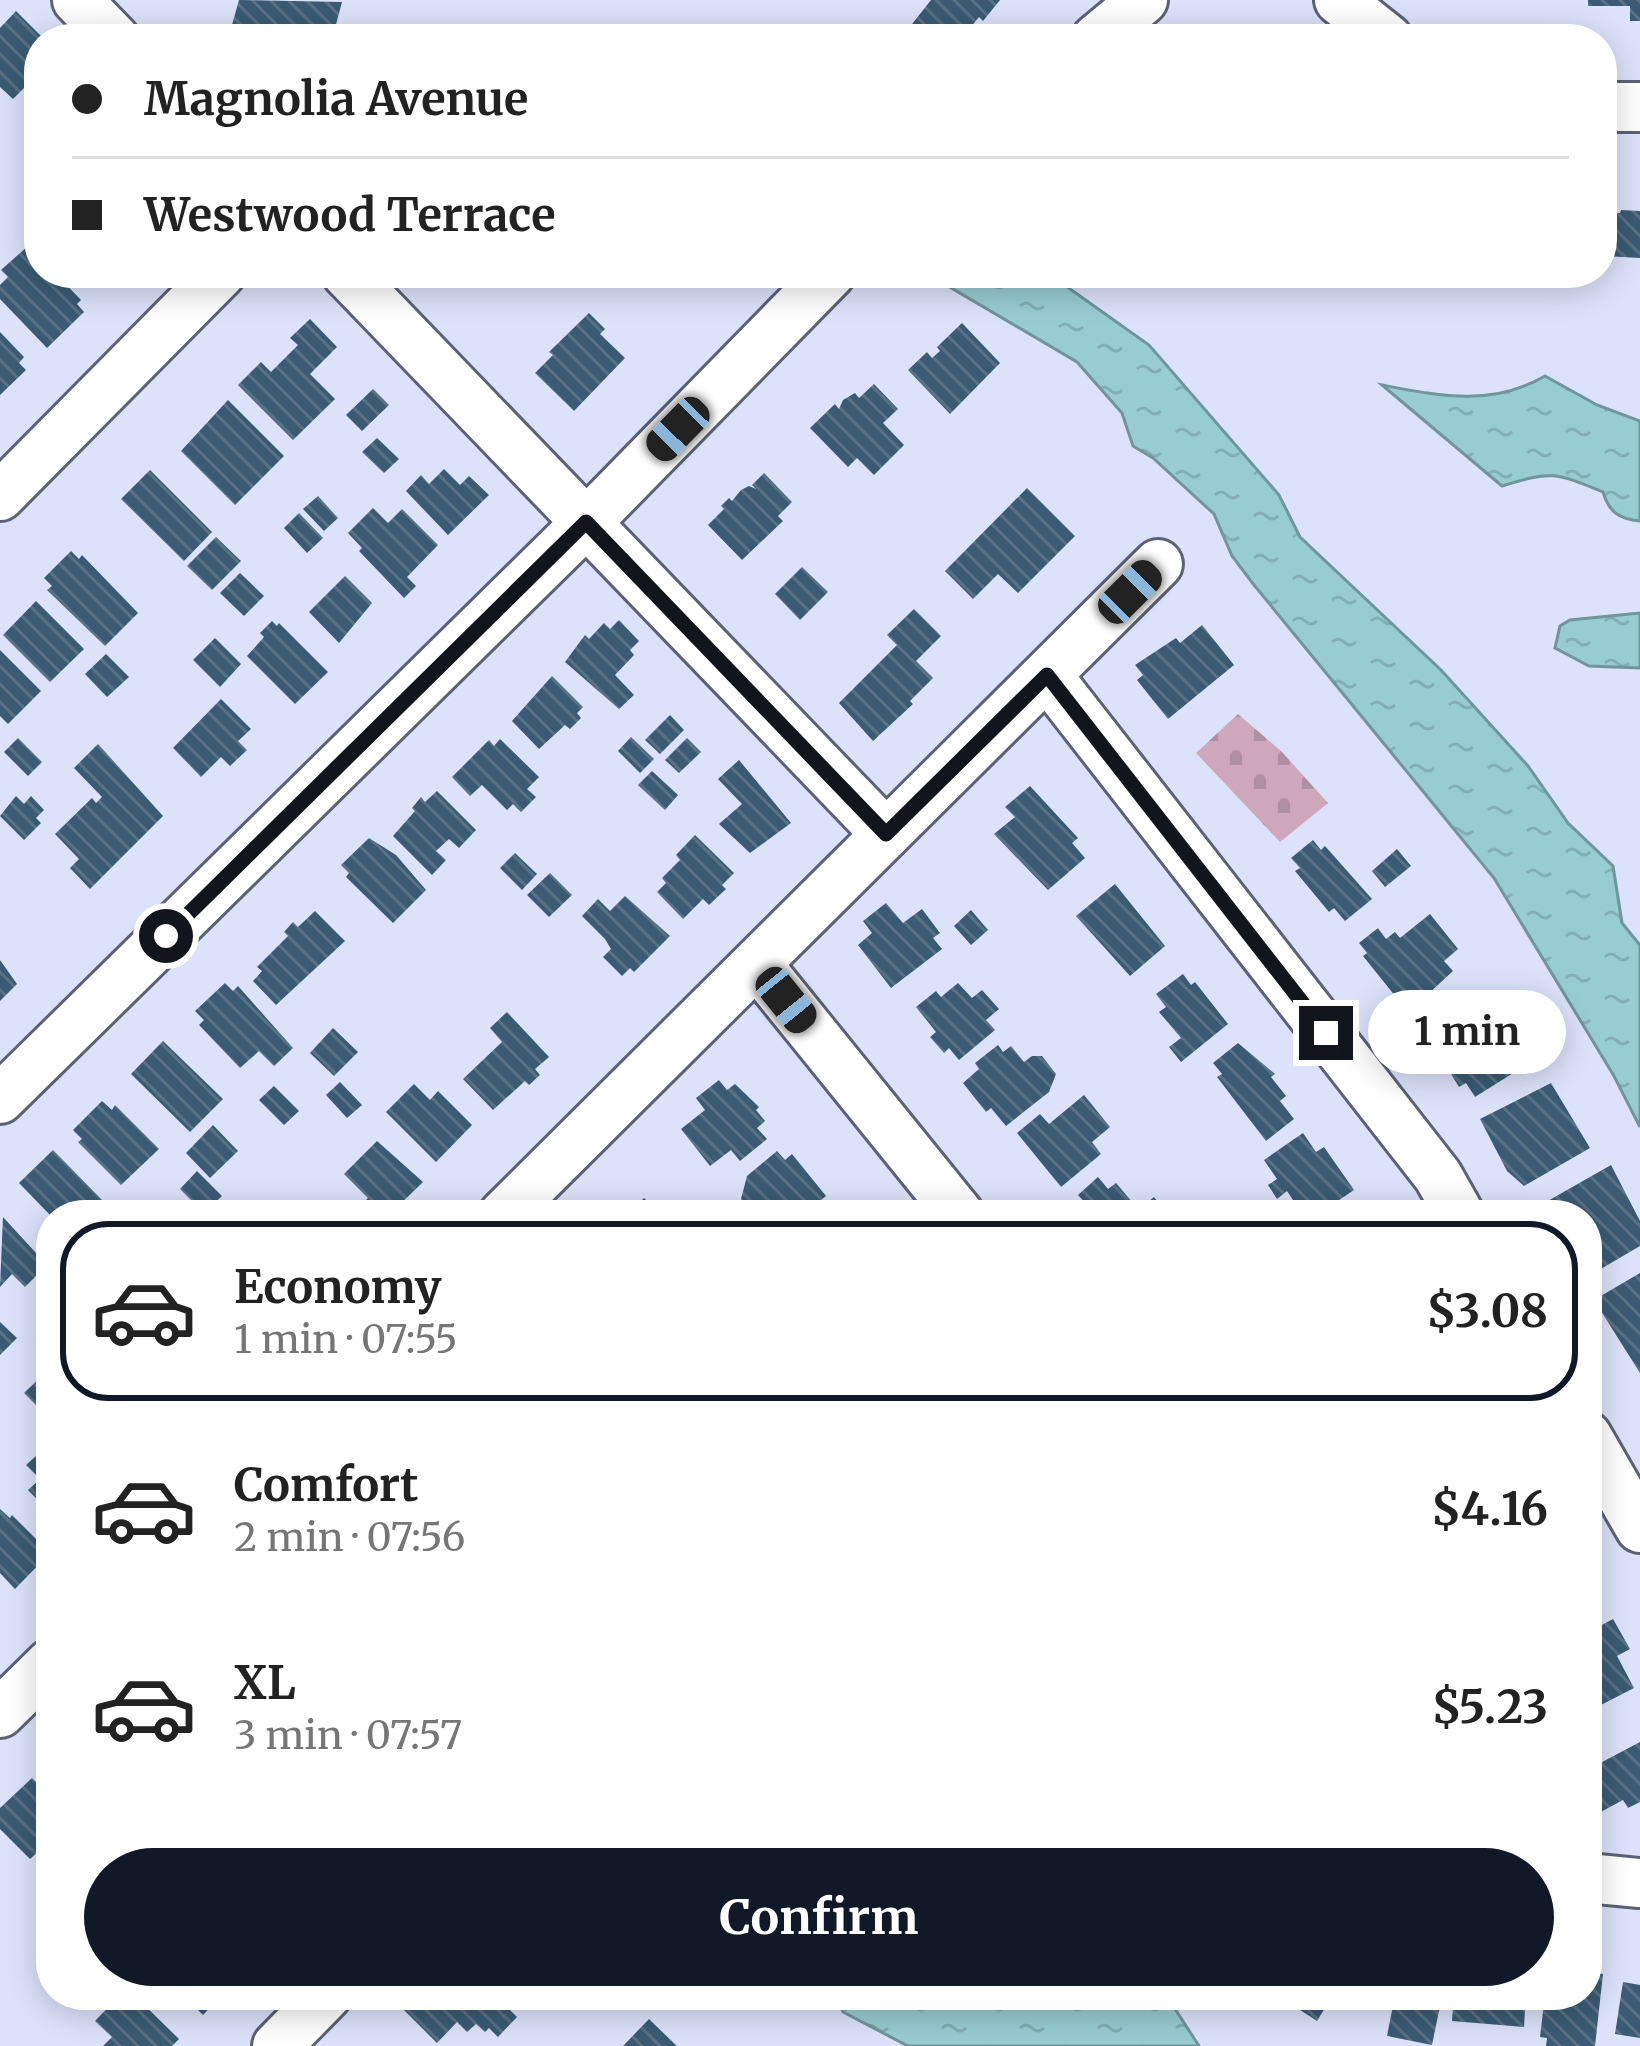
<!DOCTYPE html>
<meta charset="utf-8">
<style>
body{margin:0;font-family:Merriweather,serif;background:#f2f2f2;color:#222;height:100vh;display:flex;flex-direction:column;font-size:45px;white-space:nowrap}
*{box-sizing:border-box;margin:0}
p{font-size:39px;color:#767676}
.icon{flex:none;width:66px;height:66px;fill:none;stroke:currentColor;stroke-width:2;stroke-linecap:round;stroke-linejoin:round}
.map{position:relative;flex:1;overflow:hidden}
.panel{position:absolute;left:36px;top:1200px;width:1566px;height:810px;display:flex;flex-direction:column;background:#fff;border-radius:48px;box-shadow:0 6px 30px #0003}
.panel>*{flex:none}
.hud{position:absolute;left:24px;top:24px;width:1593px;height:264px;border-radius:48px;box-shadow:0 6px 30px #0003;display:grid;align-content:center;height:264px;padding:0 48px;background:#fff}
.end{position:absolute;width:54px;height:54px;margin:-27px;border:15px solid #13151d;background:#fff;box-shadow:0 0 0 6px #fff}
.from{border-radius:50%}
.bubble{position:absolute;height:84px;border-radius:42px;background:#fff;box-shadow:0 6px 30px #0003;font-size:39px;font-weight:700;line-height:84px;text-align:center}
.car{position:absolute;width:36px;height:72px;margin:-36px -18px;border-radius:15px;box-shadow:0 0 9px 3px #0007;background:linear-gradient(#222 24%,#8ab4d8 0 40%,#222 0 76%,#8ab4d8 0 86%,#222 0)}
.hud b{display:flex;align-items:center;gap:42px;height:114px;font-size:45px}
.hud b+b{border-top:3px solid #e0e0e0}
.hud i{width:30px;height:30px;background:#222}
ul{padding:21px 0 0;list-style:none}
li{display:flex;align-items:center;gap:36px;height:180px;margin:0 24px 18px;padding:0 24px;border:6px solid transparent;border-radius:48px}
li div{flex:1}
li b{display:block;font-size:45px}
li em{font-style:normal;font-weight:700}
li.on{border-color:#111827}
li>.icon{width:108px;height:108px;stroke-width:1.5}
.button{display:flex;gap:24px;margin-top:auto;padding:24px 48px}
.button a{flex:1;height:138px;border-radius:72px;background:#111827;color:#fff;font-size:48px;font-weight:700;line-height:138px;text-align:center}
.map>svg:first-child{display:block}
</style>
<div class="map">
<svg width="1640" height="2046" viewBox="0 0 1640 2046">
<defs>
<pattern id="cemetery-stones" width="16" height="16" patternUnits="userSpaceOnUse" patternTransform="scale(3)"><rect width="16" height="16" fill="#cea7bd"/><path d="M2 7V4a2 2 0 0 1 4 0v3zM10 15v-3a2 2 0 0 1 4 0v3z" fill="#b08fa2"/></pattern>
<pattern id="water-ripples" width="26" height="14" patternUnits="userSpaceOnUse" patternTransform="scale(3)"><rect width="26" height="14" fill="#98ccd3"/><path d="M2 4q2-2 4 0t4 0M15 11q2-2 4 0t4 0" fill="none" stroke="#82aeb5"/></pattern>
<pattern id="building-back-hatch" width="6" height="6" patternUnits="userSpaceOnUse" patternTransform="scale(3)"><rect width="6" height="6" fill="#3a5b73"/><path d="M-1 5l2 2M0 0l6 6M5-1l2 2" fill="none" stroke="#5a7285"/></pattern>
</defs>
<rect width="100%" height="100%" fill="#dce2fa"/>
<!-- cemetery -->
<polygon fill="url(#cemetery-stones)" points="1238,714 1281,751 1328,803 1280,842 1196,753"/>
<!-- water -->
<g fill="url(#water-ripples)" stroke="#70959c" stroke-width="3">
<polygon points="947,273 1020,273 1056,279 1149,345 1279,495 1300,537 1441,670 1528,766 1568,823 1613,866 1622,923 1640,945 1640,1127 1614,1076 1494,878 1254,585 1232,556 1214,514 1153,458 1133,446 1122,413 1077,362 943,283"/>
<path d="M1545,376L1597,405L1640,421V521C1619,519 1609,512 1603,492C1554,472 1552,471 1502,486L1382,385C1440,396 1492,407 1545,376Z"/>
<polygon points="1640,613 1640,668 1589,666 1555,648 1560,626 1570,620"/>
<polygon points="835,1995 1166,1995 1199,2046 908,2046 843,2012"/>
</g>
<!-- building -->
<g fill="url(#building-back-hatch)">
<polygon points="239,0 342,2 334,32 355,39 255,39 230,32"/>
<polygon points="931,0 1000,0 983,21 979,17 965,34 959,29 951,39 913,39 905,33"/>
<polygon points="1588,0 1640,0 1640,21 1630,21 1630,6 1588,6"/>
<polygon points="16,11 44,39 39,39 39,73 13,99 0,87 0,28"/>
<polygon points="1621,210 1640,211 1640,258 1605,256 1602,251 1602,212 1620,213"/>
<polygon points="28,246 39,257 39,273 55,273 81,300 77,304 84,312 47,348 0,299 0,285 8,277 1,270"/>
<polygon points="589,313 605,329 600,334 625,358 574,411 535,373 553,355 549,352"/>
<polygon points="310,319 337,347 310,374 335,399 293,440 238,385 261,362 271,372 298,345 290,338"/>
<polygon points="962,323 1000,363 950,414 908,370 927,352 932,358 940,351 937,347"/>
<polygon points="0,332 24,357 19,363 26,370 0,395"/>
<polygon points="874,384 898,409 883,423 904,445 874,475 857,458 848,467 810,428 835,404 839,409 843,400 855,393 859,398"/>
<polygon points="373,389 389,405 362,431 346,415"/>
<polygon points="228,400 284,456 235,505 181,451"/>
<polygon points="377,438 399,459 384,473 362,452"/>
<polygon points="444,469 460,485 469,476 489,495 448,535 406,491 421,475 429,484"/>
<polygon points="150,470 212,532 184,561 121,499"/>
<polygon points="764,473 792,502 778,516 783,521 742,560 708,525 724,509 721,506 729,498 732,501 741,490 749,486 756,489 752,485"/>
<polygon points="1027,488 1075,536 1018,593 998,574 973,599 945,571"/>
<polygon points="318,496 338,518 324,531 303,509"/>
<polygon points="373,508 388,523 402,509 438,545 407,577 416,586 404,598 359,551 362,548 348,533"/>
<polygon points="299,513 323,538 307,553 284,528"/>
<polygon points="216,537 241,561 212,590 187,566"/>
<polygon points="71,551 79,559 82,555 138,613 105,646 47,590 52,586 44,578"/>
<polygon points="802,567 828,592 800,620 775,594"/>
<polygon points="240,573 264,596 244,616 220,593"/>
<polygon points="345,576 372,603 339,643 309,612"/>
<polygon points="36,601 84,649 50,682 3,635"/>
<polygon points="914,609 941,636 916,661 933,678 910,701 913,704 873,741 839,703 897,645 887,635"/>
<polygon points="619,620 639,641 630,650 634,655 615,675 634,695 619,709 565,662 585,635 589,639 604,623 610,629"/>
<polygon points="272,621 277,626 279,623 328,672 295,704 247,656 264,637 260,633"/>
<polygon points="1202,625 1234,665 1168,719 1137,680 1143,675 1135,665 1176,638 1180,643"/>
<polygon points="215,638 241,664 220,687 193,660"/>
<polygon points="0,650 41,691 8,724 0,716"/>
<polygon points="106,654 129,677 107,697 85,674"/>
<polygon points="552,676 583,707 577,713 581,718 570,729 565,725 539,749 512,721"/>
<polygon points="221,699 251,729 238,741 247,750 230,766 221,757 201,777 173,748"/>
<polygon points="670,715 684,730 660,754 645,740"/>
<polygon points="631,737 654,759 640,773 618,751"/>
<polygon points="18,738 42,762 28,776 4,752"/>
<polygon points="687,738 701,752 679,773 665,760"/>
<polygon points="500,739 539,777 527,789 536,797 521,812 513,804 507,810 482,785 470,796 452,777 489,740 494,746"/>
<polygon points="98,744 163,816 90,889 70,868 79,859 55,834 92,798 96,803 102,797 74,768"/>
<polygon points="739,760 791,823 750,853 719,824 742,804 718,779"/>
<polygon points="652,771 678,795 665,810 638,785"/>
<polygon points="1030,786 1078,838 1072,843 1085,858 1048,890 994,834 1015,817 1005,807"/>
<polygon points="437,791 476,830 459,848 449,839 436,851 446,860 432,875 393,836 415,811 412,808 421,797 425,802"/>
<polygon points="16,796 24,804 31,796 44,810 36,818 41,823 24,840 0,816"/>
<polygon points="695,835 734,873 722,885 726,889 709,905 703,899 683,919 657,892 666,883 662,878 680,860 676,855"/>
<polygon points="369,838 396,855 426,890 393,923 346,877 349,873 341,865"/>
<polygon points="1313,840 1321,850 1325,846 1372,899 1345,921 1334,908 1329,912 1295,871 1300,868 1291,858"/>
<polygon points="1397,849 1411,866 1385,887 1372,871"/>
<polygon points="515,853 537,874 522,890 500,868"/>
<polygon points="550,873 572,895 549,917 527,895"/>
<polygon points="1115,884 1165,946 1130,976 1076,916"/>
<polygon points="625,896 670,936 634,972 630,968 622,976 603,957 611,949 605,939 582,916 598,899 610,911"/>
<polygon points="886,903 903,923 922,909 940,933 933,938 942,949 891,988 858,945 872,933 863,921"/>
<polygon points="971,910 988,930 971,945 954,926"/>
<polygon points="315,911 345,941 276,1005 253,981 262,971 257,967 288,936 284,932 293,922 298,927"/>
<polygon points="1430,914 1458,949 1444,961 1453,971 1413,1008 1401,993 1396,997 1363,956 1367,953 1359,943 1378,928 1386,939 1395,932 1400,938"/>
<polygon points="0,960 17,984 0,1001"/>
<polygon points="1183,974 1191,985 1195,982 1228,1024 1181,1062 1169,1047 1181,1038 1159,1012 1166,1007 1156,994"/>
<polygon points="225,983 233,991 238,986 293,1048 274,1066 259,1051 240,1068 199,1025 204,1020 195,1011"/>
<polygon points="958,983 972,998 982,990 999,1009 986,1020 995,1030 959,1060 949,1048 944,1053 930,1037 936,1032 916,1007 936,991 941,997"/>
<polygon points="1456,1004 1467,1023 1485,1012 1497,1031 1503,1028 1524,1058 1516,1065 1518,1070 1475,1097 1466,1083 1459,1087 1421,1025"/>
<polygon points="507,1012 549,1057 535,1069 540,1075 529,1085 525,1081 493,1110 463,1079 502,1042 490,1028"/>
<polygon points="333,1028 358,1052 334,1076 310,1053"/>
<polygon points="163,1041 223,1099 190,1132 131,1074"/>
<polygon points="1238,1043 1275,1074 1271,1077 1286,1096 1280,1101 1294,1119 1266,1141 1217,1077 1222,1074 1213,1063"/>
<polygon points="998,1045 1003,1052 1011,1046 1024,1062 1032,1056 1042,1056 1056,1074 1049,1092 1006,1126 991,1108 986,1112 963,1083 979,1069 975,1063"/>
<polygon points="719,1080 727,1090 735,1084 759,1107 756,1110 765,1121 757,1128 767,1139 740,1161 731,1150 710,1166 681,1129 705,1110 696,1098"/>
<polygon points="340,1082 362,1105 347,1118 326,1095"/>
<polygon points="1551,1083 1590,1148 1524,1186 1507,1171 1480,1119"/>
<polygon points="414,1084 430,1100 438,1091 472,1125 436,1162 386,1112"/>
<polygon points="274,1086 299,1111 284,1125 259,1100"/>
<polygon points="1084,1095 1110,1127 1092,1142 1101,1154 1061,1187 1017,1133 1040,1114 1049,1124"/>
<polygon points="102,1101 112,1110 115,1105 159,1149 121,1185 78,1142 82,1139 73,1130"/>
<polygon points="213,1125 238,1151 210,1178 186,1153"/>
<polygon points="1303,1133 1316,1152 1324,1147 1354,1190 1317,1215 1303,1215 1287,1191 1277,1199 1268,1185 1277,1179 1264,1160"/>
<polygon points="377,1141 423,1182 389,1215 365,1215 358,1208 368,1198 344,1174"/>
<polygon points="53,1150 107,1205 97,1215 50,1215 19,1183"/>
<polygon points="777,1151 785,1160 792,1154 826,1196 803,1215 754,1215 741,1199 747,1176"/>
<polygon points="1611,1165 1640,1221 1640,1246 1587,1277 1587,1215 1544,1215 1539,1206"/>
<polygon points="197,1171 222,1196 204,1213 180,1189"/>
<polygon points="1098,1177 1108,1189 1116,1183 1139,1210 1154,1197 1163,1208 1155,1215 1087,1215 1084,1211 1088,1206 1078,1195"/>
<polygon points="644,1198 662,1215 626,1215"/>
<polygon points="3,1217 47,1265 25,1287 12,1274 0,1287"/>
<polygon points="1640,1273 1640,1373 1594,1300"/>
<polygon points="0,1322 17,1338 0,1355"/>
<polygon points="48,1370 51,1373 51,1412 47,1416 24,1393"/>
<polygon points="47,1446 51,1450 51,1514 28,1490 40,1479 26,1465"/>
<polygon points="0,1509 10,1518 12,1515 50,1553 15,1589 0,1573"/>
<polygon points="1613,1619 1630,1649 1617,1656 1634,1688 1599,1706 1590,1688 1587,1689 1587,1633"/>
<polygon points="1640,1742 1640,1802 1628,1808 1623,1800 1597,1814 1587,1795 1587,1770"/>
<polygon points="32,1778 43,1789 51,1781 51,1879 40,1869 50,1860 40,1850 30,1859 0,1829 0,1808"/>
<polygon points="1587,1972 1603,1974 1595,2046 1546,2046 1547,2038 1540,2037 1545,1995 1587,1995"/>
<polygon points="1623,1982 1640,1985 1640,2038 1615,2034"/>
<polygon points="120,1995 134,1995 179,2039 172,2046 103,2046 112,2037 95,2021"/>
<polygon points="160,1995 213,1995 217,2000 203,2015 191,2003 186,2009 175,1999 170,2004"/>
<polygon points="419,1995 518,1995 509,2009 517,2017 498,2037 489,2028 485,2032 476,2024 467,2032 457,2022 437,2043 404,2010"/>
<polygon points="1296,1995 1333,1995 1317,2021 1291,2004"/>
<polygon points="1395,1995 1434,1995 1433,1999 1441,2001 1432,2045 1387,2036"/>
<polygon points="1454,1995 1526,1995 1524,2027 1452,2021"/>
<polygon points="649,2019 677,2046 623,2046"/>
</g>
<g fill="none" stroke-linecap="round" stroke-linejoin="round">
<!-- minor casing -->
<g stroke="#5c6175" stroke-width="54">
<g id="minor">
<polyline points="77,0 115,39"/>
<polyline points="1339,0 1388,39"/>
<polyline points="1096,39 1143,0"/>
<polyline points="1602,107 1640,107"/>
<polyline points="346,273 886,834"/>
<polyline points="0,496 221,273"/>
<polyline points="1047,675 1438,1176 1460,1215"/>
<polyline points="757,964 960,1215"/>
<polyline points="0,1099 587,522 831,273"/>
<polyline points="503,1215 1158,564"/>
<polyline points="1587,1436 1640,1528"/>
<polyline points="0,1713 51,1663"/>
<polyline points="1587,1878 1640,1883"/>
<polyline points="277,2046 327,1995"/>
</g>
</g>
<!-- minor -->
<use href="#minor" stroke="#fff" stroke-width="48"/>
</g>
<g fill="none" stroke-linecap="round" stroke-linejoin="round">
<!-- route -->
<polyline stroke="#13151d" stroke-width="15" points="166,936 586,522 886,834 1047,675 1326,1033"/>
</g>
</svg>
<i class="end from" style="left:166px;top:936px"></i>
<i class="end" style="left:1326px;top:1033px"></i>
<div class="bubble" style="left:1368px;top:990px;width:198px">1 min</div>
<i class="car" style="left:678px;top:429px;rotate:224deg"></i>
<i class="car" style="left:1130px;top:592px;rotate:45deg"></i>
<i class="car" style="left:786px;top:1000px;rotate:141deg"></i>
<div class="hud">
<b><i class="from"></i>Magnolia Avenue</b>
<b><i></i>Westwood Terrace</b>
</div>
<section class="panel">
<ul>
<li class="on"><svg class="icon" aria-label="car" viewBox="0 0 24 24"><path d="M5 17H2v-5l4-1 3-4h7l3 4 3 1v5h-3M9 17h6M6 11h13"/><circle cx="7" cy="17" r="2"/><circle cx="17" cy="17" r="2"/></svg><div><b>Economy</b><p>1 min · 07:55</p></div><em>$3.08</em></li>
<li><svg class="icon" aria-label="car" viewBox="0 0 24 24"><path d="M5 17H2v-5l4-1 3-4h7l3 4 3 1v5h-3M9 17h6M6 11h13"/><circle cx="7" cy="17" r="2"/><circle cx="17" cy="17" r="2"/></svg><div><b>Comfort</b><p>2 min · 07:56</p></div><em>$4.16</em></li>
<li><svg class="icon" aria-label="car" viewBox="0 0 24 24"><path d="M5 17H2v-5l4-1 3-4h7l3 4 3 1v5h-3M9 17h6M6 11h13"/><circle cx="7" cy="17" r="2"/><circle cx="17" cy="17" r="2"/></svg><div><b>XL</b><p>3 min · 07:57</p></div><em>$5.23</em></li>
</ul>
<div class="button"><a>Confirm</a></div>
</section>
</div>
